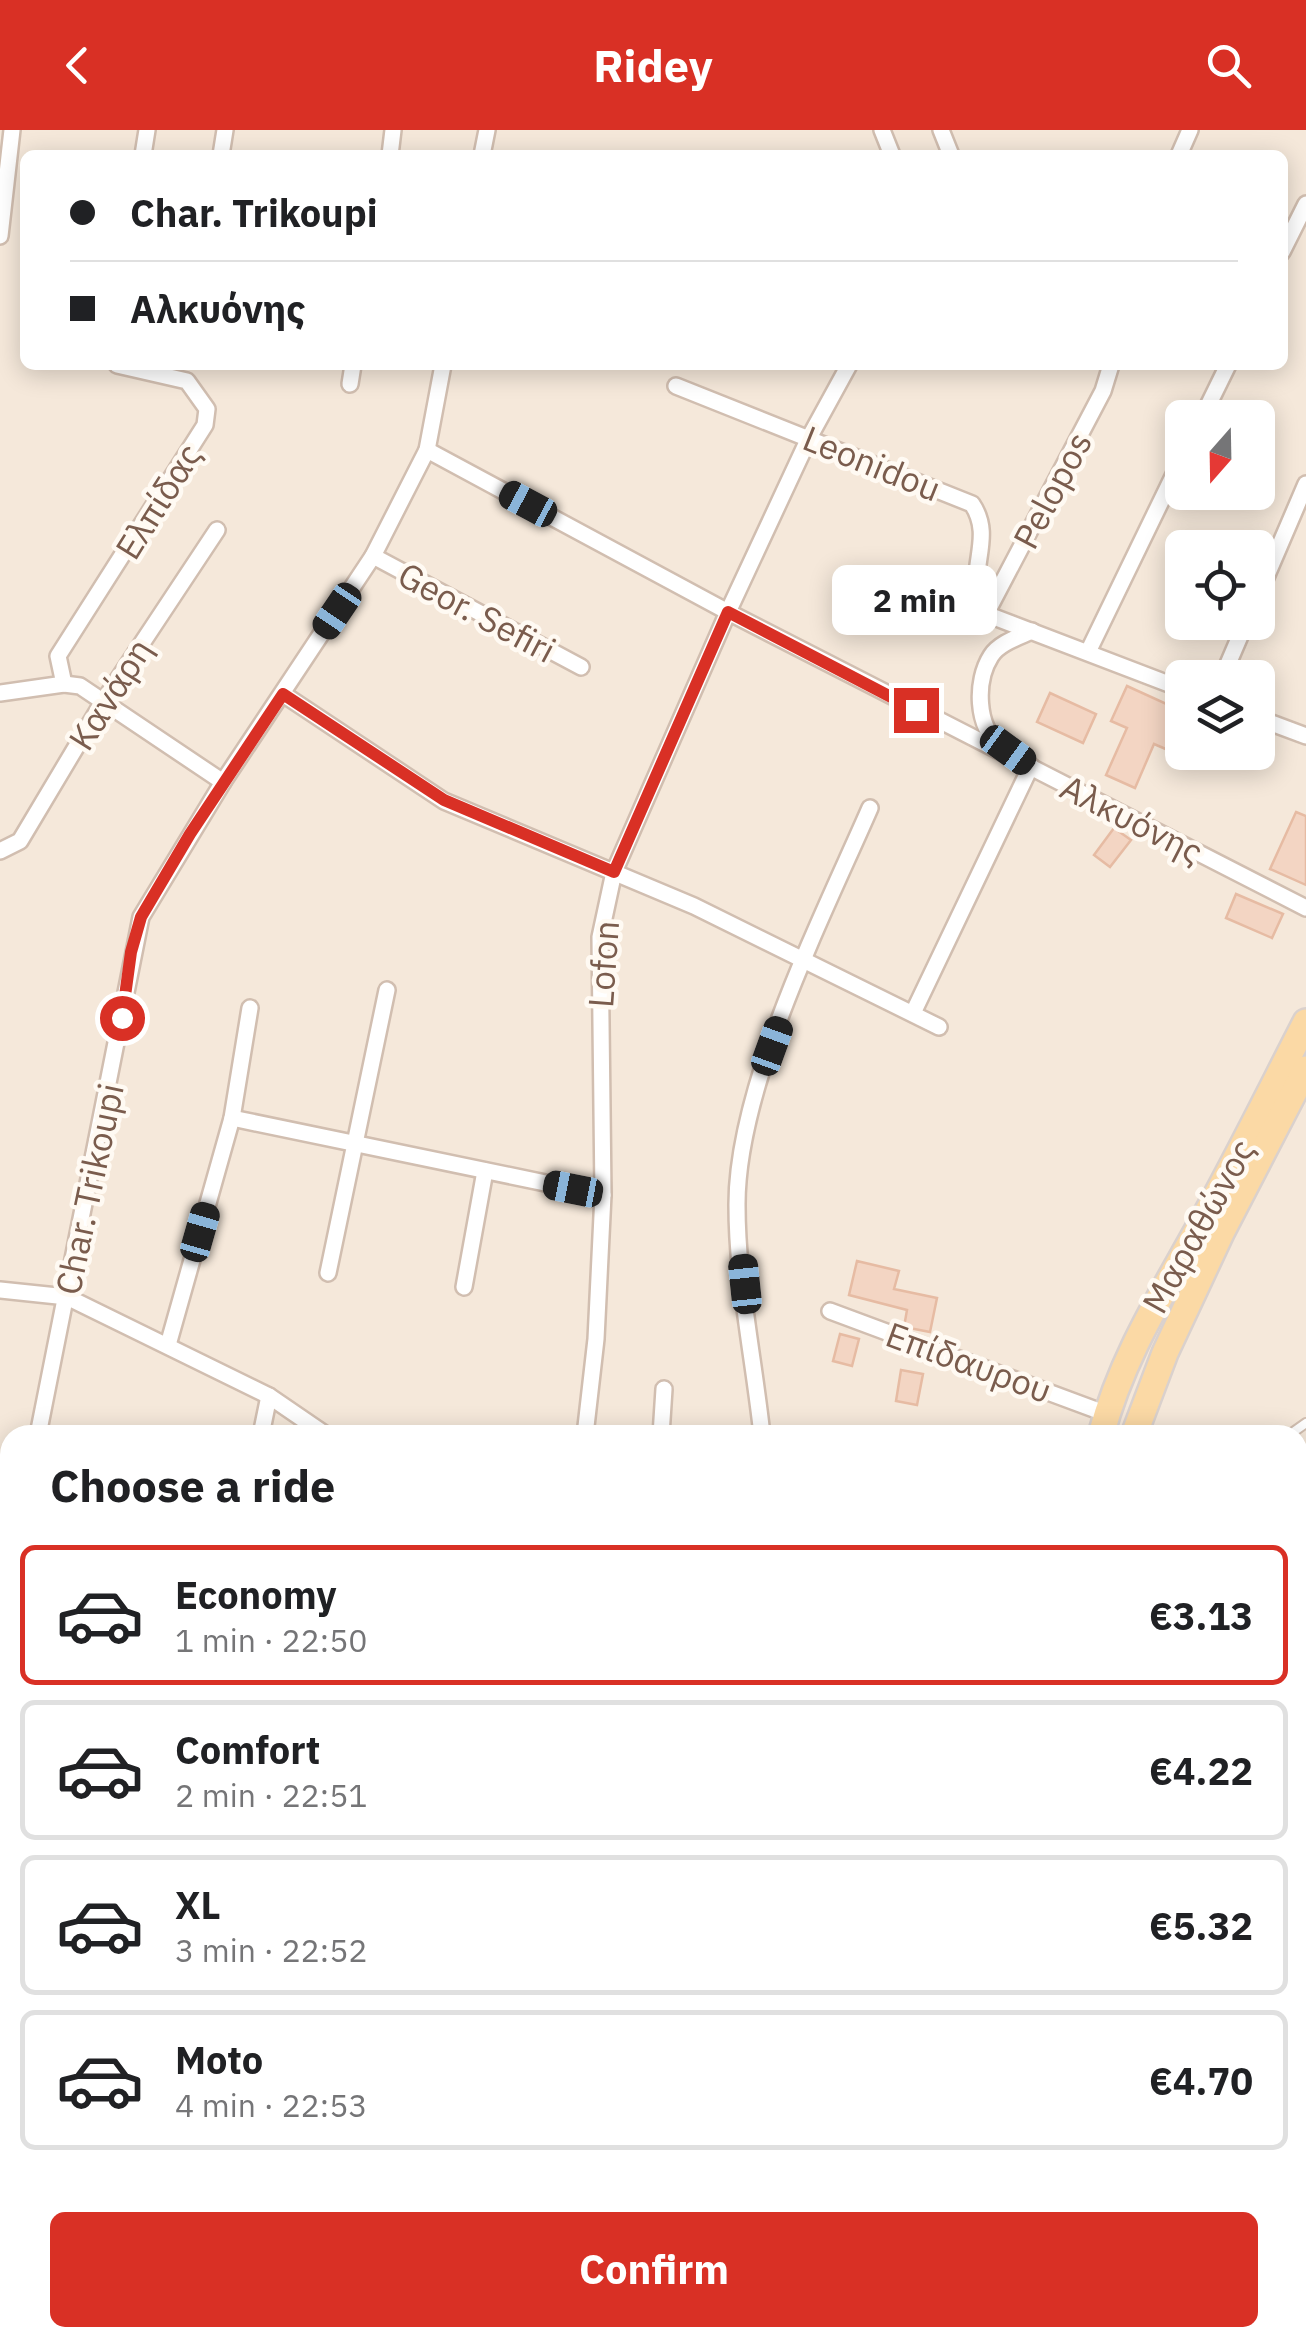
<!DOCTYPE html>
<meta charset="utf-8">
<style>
body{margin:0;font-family:"IBM Plex Sans",sans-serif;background:#f6f6f6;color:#202124;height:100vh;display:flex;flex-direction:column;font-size:38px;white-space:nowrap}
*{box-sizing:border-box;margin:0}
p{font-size:32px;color:#757577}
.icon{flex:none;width:55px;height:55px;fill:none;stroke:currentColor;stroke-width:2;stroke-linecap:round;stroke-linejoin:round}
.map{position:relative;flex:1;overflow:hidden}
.drawer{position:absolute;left:0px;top:1295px;width:1308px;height:922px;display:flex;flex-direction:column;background:#fff;border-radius:30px 30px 0 0;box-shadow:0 5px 25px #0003}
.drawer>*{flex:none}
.hud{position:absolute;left:20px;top:20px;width:1268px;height:220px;border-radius:15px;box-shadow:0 5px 25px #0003;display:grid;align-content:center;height:220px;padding:0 50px;background:#fff}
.needle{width:65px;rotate:200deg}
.buttons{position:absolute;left:1165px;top:270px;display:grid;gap:20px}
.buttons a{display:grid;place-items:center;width:110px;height:110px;border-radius:15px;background:#fff;box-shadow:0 5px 25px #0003;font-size:50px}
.end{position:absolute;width:45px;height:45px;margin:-22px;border:12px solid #d93025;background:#fff;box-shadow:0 0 0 5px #fff}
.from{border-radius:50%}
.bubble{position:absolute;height:70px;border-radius:15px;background:#fff;box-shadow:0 5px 25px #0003;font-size:32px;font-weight:800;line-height:70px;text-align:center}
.car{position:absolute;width:30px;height:60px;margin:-30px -15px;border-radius:12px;box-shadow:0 0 8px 2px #0007;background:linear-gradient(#222 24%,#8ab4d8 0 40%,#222 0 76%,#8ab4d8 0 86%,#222 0)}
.hud b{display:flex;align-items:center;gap:35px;height:95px;font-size:38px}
.hud b+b{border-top:2px solid #e0e0e0}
.hud i{width:25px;height:25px;background:#202124}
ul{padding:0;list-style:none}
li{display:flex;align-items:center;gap:30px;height:140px;margin:0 20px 15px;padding:0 30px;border:5px solid #e0e0e0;border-radius:15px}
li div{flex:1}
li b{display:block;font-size:38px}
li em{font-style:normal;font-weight:800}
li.current{border-color:#d93025}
li>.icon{width:90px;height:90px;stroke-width:1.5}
h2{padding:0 50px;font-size:45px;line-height:120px}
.button{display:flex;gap:20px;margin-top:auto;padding:20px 50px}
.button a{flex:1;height:115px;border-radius:15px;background:#d93025;color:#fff;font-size:40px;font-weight:800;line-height:115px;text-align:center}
header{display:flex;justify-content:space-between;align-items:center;height:130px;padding:0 50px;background:#d93025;color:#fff;font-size:45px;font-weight:800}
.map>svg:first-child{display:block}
</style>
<header><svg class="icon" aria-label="back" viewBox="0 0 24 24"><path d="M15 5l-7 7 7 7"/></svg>Ridey<svg class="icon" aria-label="search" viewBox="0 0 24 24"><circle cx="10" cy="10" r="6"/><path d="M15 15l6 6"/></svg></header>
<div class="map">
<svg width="1306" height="2216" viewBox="0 0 1306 2216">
<rect width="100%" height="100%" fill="#fdf6ec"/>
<!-- residential -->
<path fill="#f5e8da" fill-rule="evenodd" d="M0,0H1306V2216H0ZM25,25H1282V235H25ZM1182,288H1258V362H1182ZM1182,418H1258V492H1182ZM1182,548H1258V622H1182ZM10,1305H1298V2208H10Z"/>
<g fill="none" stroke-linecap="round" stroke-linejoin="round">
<!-- stream -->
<g stroke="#a5d3da" stroke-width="5">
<polyline points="1298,1351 1306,1341"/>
<polyline points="0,1820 10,1804"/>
</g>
</g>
<!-- building -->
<g fill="#f3d5c3" stroke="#e6bba3" stroke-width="2.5">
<polygon points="1127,556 1182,581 1182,626 1154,614 1135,658 1106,645 1127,598 1111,591"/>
<polygon points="1050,563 1096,584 1083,613 1037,592"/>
<polygon points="1296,682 1306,686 1306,755 1270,739"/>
<polygon points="1114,698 1131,710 1110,737 1094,725"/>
<polygon points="1236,764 1283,784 1272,808 1226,788"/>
<polygon points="857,1131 899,1141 894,1159 937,1168 930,1202 904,1197 907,1180 849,1165"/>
<polygon points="840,1204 859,1209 852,1236 833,1231"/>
<polygon points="901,1240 923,1244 917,1275 896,1271"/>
</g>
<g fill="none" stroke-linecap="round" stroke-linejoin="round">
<!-- service casing -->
<g stroke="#d1beb0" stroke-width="12">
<polyline id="service" points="1289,1305 1306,1293"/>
</g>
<!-- minor casing -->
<g stroke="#d1beb0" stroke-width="20">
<g id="minor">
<polyline points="882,0 892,25"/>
<polyline points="941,0 951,25"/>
<polyline points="143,25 147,0"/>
<polyline points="221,25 225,0"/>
<polyline points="390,25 393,0"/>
<polyline points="482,25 487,0"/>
<polyline points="1179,25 1190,0"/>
<polyline points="0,106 12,0"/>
<polyline points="1282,122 1306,74"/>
<polyline points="350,254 353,235"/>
<path d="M676,256L972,374C997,411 961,444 986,484L1182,559"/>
<polyline points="1202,288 1228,235"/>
<polyline points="427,320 728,482 1306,778"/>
<polyline points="373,426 581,537"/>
<polyline points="1258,466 1306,354"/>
<polyline points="987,482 1103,261 1111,235"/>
<polyline points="1088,522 1182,328"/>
<polyline points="1222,548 1246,492"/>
<polyline points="64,554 58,526 205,295 207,279 187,251 117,235"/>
<polyline points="0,563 64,554 80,556 223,652"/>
<polyline points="283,564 444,671 694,776 939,897"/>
<polyline points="1258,588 1306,606"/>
<path d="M1000,615C976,597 975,551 991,526C999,513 1019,507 1032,501"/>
<polyline points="0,721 20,711 103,572 217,400"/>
<polyline points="913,883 1031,636 1023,631"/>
<polyline points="232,988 603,1065"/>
<polyline points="328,1143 387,860"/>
<polyline points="464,1157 485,1041"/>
<polyline points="0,1160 67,1167 269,1266 326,1305"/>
<polyline points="830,1181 1107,1284"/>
<polyline points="168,1215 232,988 250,878"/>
<polyline points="38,1305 141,787 223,652 373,426 427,320 443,235"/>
<polyline points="261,1305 269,1266"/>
<polyline points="585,1305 596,1209 603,1065 600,807 614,742 728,482 809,308 849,235"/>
<polyline points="661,1305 664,1259"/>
<path d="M762,1305C754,1230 737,1151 737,1076C736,958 822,788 870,678"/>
<polyline points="1298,1402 1306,1397"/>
<polyline points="0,1548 10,1465"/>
<polyline points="1298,1617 1306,1617"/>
<polyline points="1298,1717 1306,1717"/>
<polyline points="0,1759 10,1760"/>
<polyline points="1298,1867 1306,1867"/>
<polyline points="1298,1984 1306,1984"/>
<polyline points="0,2078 10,2125"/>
<polyline points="1298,2078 1306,2078"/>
<polyline points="28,2208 30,2216"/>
<polyline points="262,2208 266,2216"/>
<polyline points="590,2208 590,2216"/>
</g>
</g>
<!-- tertiary casing -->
<g stroke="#d1beb0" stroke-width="25">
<polyline id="tertiary" points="166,2216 198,2208"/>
</g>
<!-- primary casing -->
<g stroke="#dad1cd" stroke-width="30">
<g id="primary">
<path d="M1101,1305C1122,1226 1164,1161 1203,1090C1239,1025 1272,958 1306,892"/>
<polyline points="1134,1305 1165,1223 1222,1101 1306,939"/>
<polyline points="1128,2208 1128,2216"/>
<polyline points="1150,2208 1151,2216"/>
</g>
</g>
<!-- path -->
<polyline stroke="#d9b8a5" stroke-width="4" stroke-dasharray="2.5 8" stroke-linecap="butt" points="418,2208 420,2216"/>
<!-- service -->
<use href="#service" stroke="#fff" stroke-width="8"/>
<!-- minor -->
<use href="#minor" stroke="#fff" stroke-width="15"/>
<!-- tertiary -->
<use href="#tertiary" stroke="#fff" stroke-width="20"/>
<!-- primary -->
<use href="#primary" stroke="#fbd9a5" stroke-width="25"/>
</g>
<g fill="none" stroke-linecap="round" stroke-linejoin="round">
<!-- route -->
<polyline stroke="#d93025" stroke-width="12" points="122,888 131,822 141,787 190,704 283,564 444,670 614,742 728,482 916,580"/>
</g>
<g text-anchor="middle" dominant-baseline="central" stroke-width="9" stroke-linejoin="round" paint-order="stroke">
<!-- street labels -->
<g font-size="35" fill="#7a5c4d" stroke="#fffaf3">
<text transform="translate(872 333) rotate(22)">Leonidou</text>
<text transform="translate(1052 360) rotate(-62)">Pelopos</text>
<text transform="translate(158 371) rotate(-58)">Ελπίδας</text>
<text transform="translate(477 482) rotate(28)">Geor. Sefiri</text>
<text transform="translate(110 564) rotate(-58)">Κανάρη</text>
<text transform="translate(1132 689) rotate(27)">Αλκυόνης</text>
<text transform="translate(603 834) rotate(-86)">Lofon</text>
<text transform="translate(89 1059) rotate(-78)">Char. Trikoupi</text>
<text transform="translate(1198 1096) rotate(-61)">Μαραθώνος</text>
<text transform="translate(969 1232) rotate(20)">Επίδαυρου</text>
</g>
</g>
</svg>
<div class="buttons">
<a><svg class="needle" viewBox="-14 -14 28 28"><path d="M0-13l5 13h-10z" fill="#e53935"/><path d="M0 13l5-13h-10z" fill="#757577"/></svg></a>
<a><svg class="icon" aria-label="locate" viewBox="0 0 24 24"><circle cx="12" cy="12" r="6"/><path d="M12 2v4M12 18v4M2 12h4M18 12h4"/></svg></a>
<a><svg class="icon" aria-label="layers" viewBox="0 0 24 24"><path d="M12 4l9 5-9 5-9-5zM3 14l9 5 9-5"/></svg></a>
</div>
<i class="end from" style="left:122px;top:888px"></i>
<i class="end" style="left:916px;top:580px"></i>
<div class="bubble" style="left:832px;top:435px;width:165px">2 min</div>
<i class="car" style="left:528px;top:374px;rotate:298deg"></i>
<i class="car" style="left:337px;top:481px;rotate:214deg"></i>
<i class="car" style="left:1008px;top:620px;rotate:126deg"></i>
<i class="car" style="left:772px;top:916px;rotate:20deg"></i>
<i class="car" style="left:573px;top:1059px;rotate:281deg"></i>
<i class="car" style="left:200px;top:1102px;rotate:16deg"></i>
<i class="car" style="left:745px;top:1154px;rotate:354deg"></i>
<div class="hud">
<b><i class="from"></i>Char. Trikoupi</b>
<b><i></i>Αλκυόνης</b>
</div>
<section class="drawer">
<h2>Choose a ride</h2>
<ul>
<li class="current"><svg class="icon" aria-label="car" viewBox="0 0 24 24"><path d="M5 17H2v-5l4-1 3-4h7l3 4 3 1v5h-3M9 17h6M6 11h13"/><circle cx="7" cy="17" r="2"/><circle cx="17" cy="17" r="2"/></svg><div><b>Economy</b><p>1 min · 22:50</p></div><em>€3.13</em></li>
<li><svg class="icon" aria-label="car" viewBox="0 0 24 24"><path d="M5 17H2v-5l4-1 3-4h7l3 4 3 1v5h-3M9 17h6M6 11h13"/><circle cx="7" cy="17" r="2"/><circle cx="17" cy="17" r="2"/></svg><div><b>Comfort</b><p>2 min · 22:51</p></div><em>€4.22</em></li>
<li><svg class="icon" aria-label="car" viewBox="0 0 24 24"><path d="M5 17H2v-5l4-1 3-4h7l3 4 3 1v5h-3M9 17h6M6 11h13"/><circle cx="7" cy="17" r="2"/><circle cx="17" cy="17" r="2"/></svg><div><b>XL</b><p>3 min · 22:52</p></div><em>€5.32</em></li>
<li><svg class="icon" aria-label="car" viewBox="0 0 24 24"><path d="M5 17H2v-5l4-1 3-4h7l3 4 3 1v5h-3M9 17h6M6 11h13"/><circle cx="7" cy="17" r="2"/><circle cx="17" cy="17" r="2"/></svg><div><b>Moto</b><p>4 min · 22:53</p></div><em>€4.70</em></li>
</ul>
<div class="button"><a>Confirm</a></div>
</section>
</div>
